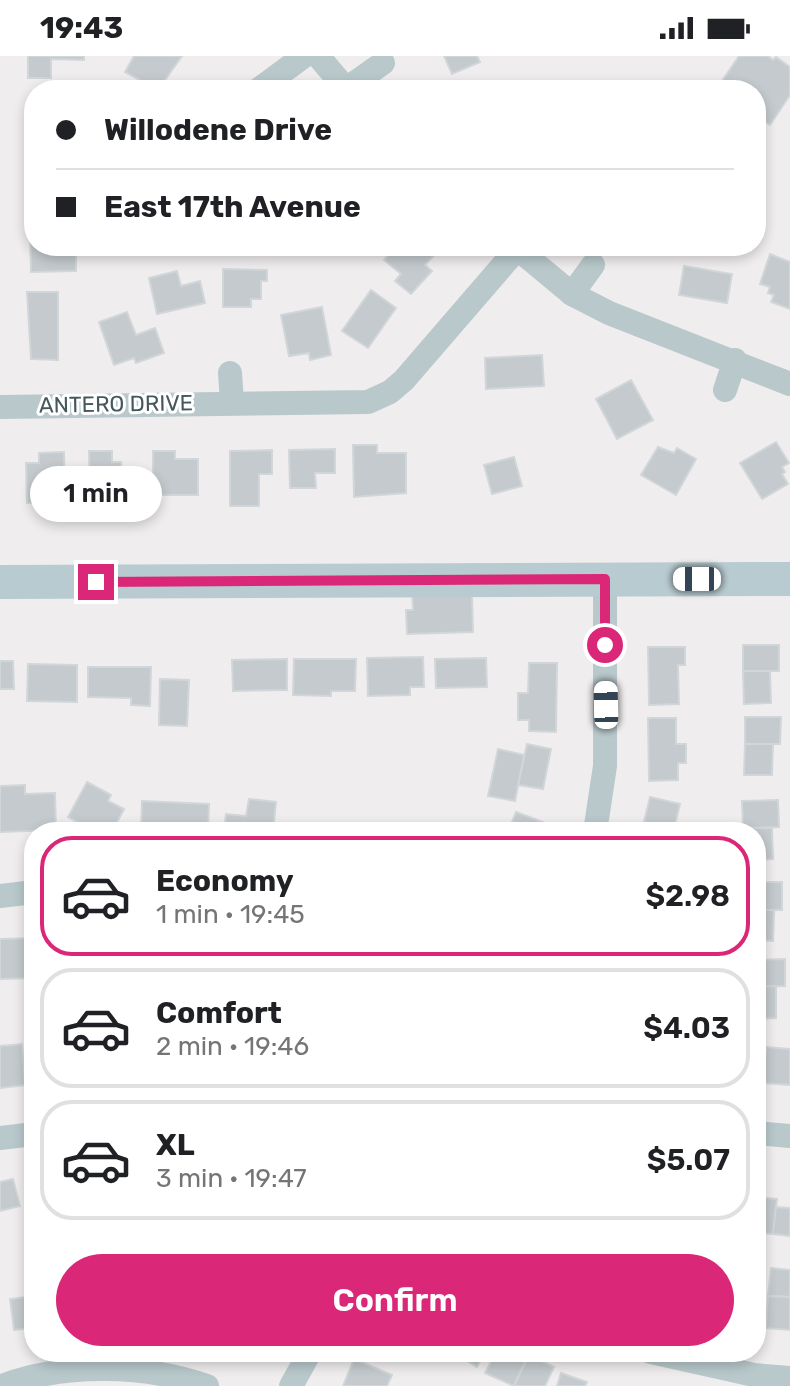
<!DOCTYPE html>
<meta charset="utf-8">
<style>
body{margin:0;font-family:Rubik,sans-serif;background:#f2f2f2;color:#202124;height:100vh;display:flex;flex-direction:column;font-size:30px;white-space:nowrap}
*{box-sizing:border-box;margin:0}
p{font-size:26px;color:#757577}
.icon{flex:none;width:44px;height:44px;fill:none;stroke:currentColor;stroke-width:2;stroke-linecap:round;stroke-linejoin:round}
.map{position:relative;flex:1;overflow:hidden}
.details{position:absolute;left:24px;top:766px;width:742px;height:540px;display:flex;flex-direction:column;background:#fff;border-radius:32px;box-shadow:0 4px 12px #0003}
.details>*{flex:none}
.hud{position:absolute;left:24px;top:24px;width:742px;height:176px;border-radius:32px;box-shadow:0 4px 12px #0003;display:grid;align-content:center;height:176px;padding:0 32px;background:#fff}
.end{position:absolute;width:36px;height:36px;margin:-18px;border:10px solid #db2777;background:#fff;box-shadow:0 0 0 4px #fff}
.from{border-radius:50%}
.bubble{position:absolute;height:56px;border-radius:28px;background:#fff;box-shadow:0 4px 12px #0003;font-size:26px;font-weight:600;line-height:56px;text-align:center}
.car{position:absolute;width:24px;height:48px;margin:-24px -12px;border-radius:10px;box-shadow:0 0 6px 2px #0007;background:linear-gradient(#fff 24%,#345 0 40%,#fff 0 76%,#345 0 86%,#fff 0)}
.hud b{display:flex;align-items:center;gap:28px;height:76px;font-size:30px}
.hud b+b{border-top:2px solid #e0e0e0}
.hud i{width:20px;height:20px;background:#202124}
ul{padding:14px 0 0;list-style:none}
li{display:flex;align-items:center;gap:24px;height:120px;margin:0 16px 12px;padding:0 16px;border:4px solid #e0e0e0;border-radius:32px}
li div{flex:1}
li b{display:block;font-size:30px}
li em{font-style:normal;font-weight:600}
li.selected{border-color:#db2777}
li>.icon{width:72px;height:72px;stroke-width:1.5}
.cta{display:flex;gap:16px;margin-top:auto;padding:16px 32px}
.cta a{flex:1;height:92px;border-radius:48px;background:#db2777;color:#fff;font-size:32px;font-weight:600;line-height:92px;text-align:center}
.status{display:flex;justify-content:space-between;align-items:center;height:56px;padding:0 40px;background:#fff;direction:ltr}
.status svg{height:22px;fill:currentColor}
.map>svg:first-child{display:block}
</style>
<div class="status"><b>19:43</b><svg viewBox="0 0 49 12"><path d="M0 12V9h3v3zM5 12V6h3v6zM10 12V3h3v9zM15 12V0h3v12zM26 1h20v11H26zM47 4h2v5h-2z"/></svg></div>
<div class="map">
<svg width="790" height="1330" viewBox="0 0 790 1330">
<rect width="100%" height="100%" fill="#f0edee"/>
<!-- building -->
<g fill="#c4cacd" stroke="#d1d6d9" stroke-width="2">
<polygon points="28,0 84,0 84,4 51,3 51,22 28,22"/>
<polygon points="134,0 182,0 158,34 125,16"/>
<polygon points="444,0 477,0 480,6 452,18"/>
<polygon points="739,0 768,0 773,4 776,1 790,11 790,39 770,69 756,60 756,34 736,34 722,25"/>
<polygon points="28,114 34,114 34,156 29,156"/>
<polygon points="30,173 34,173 34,190 76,190 76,215 31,216"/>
<polygon points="396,190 432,190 438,195 425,209 432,215 411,238 395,225 401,218 384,204"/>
<polygon points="770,198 790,206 790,253 771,246 774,239 768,237 770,231 760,228"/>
<polygon points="684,210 732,218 727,247 679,239"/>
<polygon points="223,213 267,214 267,225 261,225 261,243 251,243 251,251 223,251"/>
<polygon points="177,215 181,230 200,225 205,247 157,258 149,222"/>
<polygon points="371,234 396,252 368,292 342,275"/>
<polygon points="27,236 58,236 58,304 31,303"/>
<polygon points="322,251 331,299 310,304 309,297 289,300 281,259"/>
<polygon points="127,256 136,279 155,272 164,297 136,307 134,302 114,309 99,266"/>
<polygon points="542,299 544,330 486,333 485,302"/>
<polygon points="631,324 653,364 617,383 596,343"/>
<polygon points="776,386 789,407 782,411 785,416 782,418 788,428 762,443 740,407"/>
<polygon points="353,389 377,389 377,397 406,397 406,437 354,441"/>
<polygon points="658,391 674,397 677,392 696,403 676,439 641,419"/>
<polygon points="335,393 335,417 315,417 316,432 290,432 289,394"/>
<polygon points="272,394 272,418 259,418 259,450 230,450 230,395"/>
<polygon points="89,395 112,395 112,406 121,406 122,415 138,415 139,459 118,459 118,449 90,449"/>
<polygon points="153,395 175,395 175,403 198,403 198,439 153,439"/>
<polygon points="64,396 65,447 27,447 26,407 39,407 39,397"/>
<polygon points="514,401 522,430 492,438 484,409"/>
<polygon points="412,531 472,539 473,576 407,578 406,554 413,554"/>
<rect x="743" y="589" width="36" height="26"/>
<polygon points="648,591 685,591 685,609 678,609 679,648 649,649"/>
<polygon points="423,601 424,631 410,631 410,639 368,640 367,602"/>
<polygon points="486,602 487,631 436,632 435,603"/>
<polygon points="287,603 287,634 233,635 232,604"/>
<polygon points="294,603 356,603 355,635 331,635 331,640 293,639"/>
<polygon points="0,605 13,605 14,633 0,633"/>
<polygon points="529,607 557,607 556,676 529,675 529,664 518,664 518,637 528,637"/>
<polygon points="28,608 77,609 77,646 27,645"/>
<polygon points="88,611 151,611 150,650 131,649 131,642 88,641"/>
<polygon points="743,615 770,615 771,647 744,648"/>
<polygon points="160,623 189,624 187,670 159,669"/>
<polygon points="745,661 781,661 780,688 745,688"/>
<polygon points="648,662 676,662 676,688 686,688 686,707 678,707 678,724 649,725"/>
<polygon points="527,688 551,693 543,733 518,729"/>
<polygon points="745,688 773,688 772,719 744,719"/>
<polygon points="498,693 524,699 515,745 488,740"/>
<polygon points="87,726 111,739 108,745 124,753 112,776 96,776 68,761"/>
<polygon points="25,729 25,738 55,737 56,774 0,776 0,730"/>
<polygon points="650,741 680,748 674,773 644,766"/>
<polygon points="249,743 276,746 273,776 224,776 226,758 246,760"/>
<polygon points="778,744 779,771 743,772 742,745"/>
<polygon points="142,745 209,748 208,776 141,774"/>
<polygon points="516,756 543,766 540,776 508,776"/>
<polygon points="644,766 682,775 682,776 642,776"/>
<polygon points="743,772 772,772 773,803 756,804 756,776 743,776"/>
<rect x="756" y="826" width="26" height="28"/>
<polygon points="756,854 774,854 773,885 756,884"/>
<polygon points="34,882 34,922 0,923 0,883"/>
<polygon points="785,903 785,930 756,931 756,904"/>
<polygon points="776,930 776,962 756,963 756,931"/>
<polygon points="22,988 25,1029 0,1032 0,990"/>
<polygon points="756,991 766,991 764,1020 756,1019"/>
<polygon points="766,991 790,993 790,1029 763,1027"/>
<polygon points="13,1123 20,1150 0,1155 0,1126"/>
<polygon points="34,1133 34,1176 30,1177 26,1134"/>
<polygon points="756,1141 777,1143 773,1178 756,1177"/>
<polygon points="776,1151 790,1152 790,1180 773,1178"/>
<polygon points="771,1212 790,1214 790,1241 768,1240"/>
<polygon points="34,1240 34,1272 14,1274 10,1243"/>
<polygon points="768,1240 790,1241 790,1274 766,1272"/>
<polygon points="453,1296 485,1296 477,1311"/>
<polygon points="496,1296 506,1296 525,1306 514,1330 485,1317"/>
<polygon points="529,1299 554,1311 545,1330 514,1330"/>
<polygon points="354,1303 392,1319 387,1330 343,1330"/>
<polygon points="561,1317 587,1326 585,1330 557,1330"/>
</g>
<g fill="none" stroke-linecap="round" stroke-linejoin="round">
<!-- minor -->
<g stroke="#b8c8cb" stroke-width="24">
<polyline points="318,0 347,34"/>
<polyline points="346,33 383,7"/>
<polyline points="258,34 304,0"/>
<polyline points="514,190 572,238 609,257 790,328"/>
<polyline points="572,238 593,209"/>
<polyline points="230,317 232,346"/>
<polyline points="725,334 735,304"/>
<polyline points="0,351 368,346 390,336 404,324 517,193"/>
<polyline points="595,776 605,710 605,523"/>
<polyline points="0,840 34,836"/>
<polyline points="756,1077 790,1080"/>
<polyline points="0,1082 34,1078"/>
<polyline points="651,1296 754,1319 790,1322"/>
<path d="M2,1330C63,1307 145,1308 207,1330"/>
<polyline points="291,1330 310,1296"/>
</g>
<!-- secondary -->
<polyline stroke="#b8cbd0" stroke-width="34" points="0,526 790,523"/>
</g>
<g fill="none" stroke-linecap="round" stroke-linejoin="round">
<!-- route -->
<polyline stroke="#db2777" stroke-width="10" points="96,526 605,523 605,589"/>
</g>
<g text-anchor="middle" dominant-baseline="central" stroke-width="6" stroke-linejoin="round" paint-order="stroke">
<!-- street labels -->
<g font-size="22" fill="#45585b" stroke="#fff">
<text transform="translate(116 348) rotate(-1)">ANTERO DRIVE</text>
</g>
</g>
</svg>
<i class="end from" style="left:605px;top:589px"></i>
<i class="end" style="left:96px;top:526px"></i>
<div class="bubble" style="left:30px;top:410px;width:132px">1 min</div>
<i class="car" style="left:697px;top:523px;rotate:270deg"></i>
<i class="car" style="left:606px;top:649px;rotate:359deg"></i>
<div class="hud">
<b><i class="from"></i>Willodene Drive</b>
<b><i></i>East 17th Avenue</b>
</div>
<section class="details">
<ul>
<li class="selected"><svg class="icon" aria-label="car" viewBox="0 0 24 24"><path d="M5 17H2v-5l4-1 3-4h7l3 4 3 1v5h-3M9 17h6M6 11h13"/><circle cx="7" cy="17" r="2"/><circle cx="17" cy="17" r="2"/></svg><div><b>Economy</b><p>1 min · 19:45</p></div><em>$2.98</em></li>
<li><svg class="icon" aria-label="car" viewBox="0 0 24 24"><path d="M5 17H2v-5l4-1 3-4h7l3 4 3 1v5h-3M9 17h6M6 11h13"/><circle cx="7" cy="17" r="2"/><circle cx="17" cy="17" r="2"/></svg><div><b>Comfort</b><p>2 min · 19:46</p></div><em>$4.03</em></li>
<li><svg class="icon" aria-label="car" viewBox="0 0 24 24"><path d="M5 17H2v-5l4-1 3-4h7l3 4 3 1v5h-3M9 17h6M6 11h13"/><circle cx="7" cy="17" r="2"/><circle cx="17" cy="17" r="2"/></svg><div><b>XL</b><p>3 min · 19:47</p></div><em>$5.07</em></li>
</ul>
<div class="cta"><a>Confirm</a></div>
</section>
</div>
